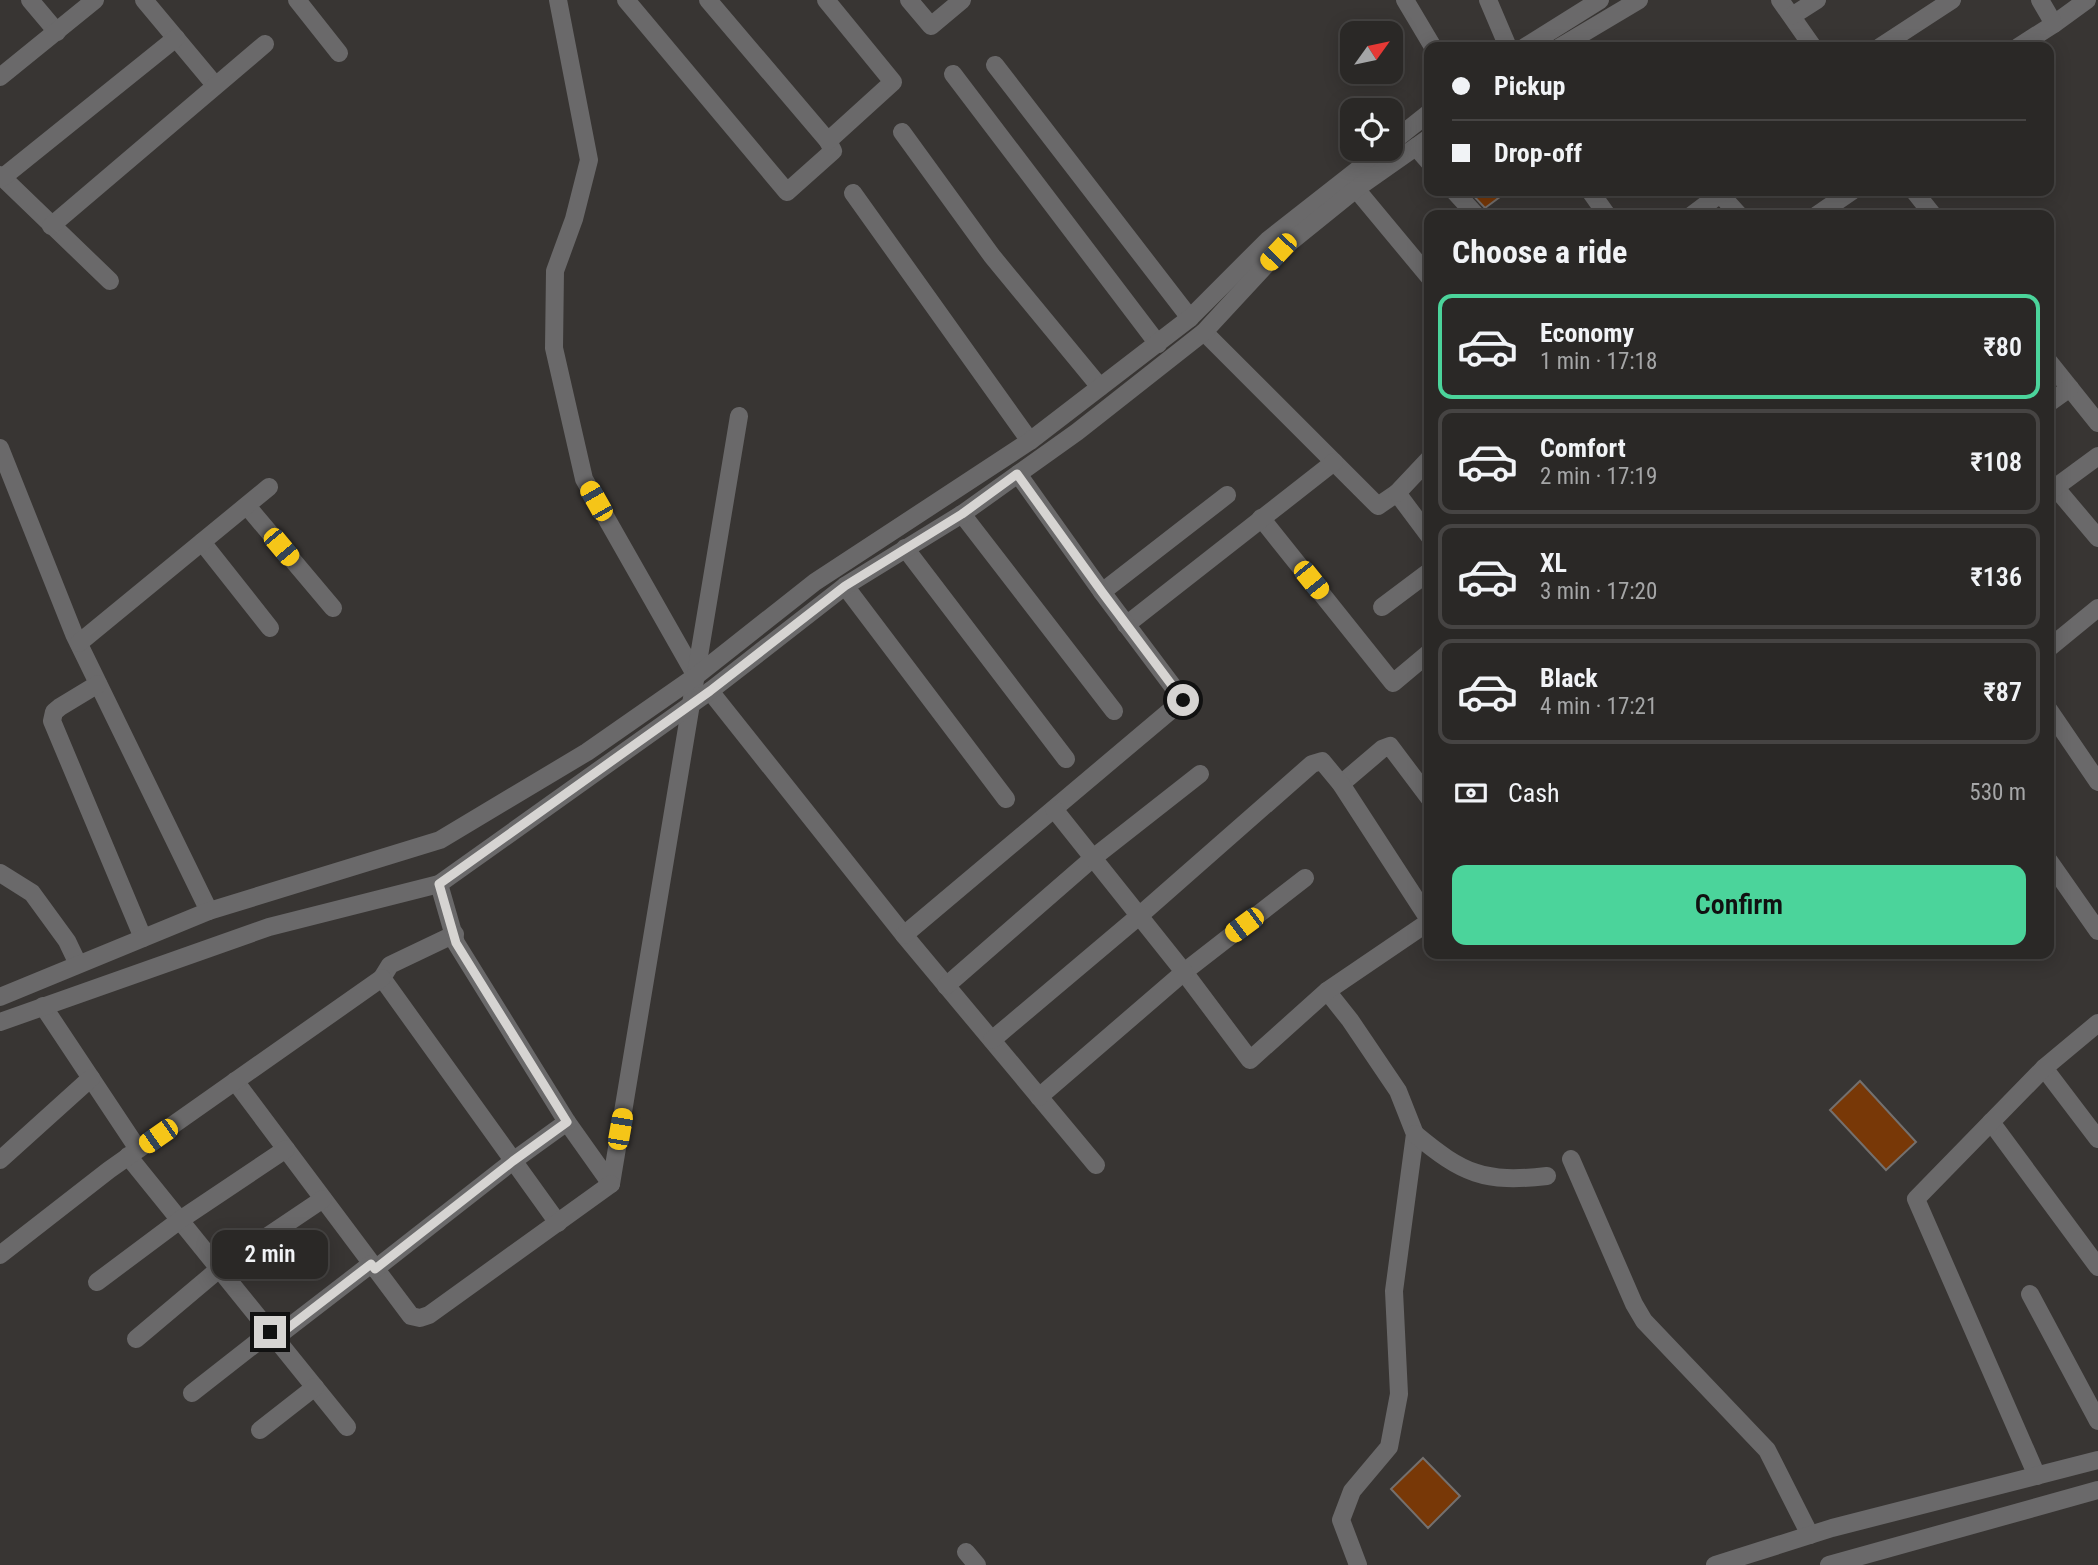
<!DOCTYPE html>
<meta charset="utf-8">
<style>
body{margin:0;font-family:"Roboto Condensed",sans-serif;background:#32302e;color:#f1f3f6;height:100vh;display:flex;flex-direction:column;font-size:26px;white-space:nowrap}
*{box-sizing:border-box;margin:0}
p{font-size:23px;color:#a5a6a7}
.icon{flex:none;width:38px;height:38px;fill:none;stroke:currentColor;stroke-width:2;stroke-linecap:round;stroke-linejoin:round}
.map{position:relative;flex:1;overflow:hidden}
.panel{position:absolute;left:1424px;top:210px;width:630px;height:749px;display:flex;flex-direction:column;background:#2a2826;border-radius:14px;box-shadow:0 4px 18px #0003,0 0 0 2px #464443}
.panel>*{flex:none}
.banner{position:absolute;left:1424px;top:42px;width:630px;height:154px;border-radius:14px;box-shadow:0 4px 18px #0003,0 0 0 2px #464443;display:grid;align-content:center;height:154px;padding:0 28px;background:#2a2826}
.needle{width:46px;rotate:57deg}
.buttons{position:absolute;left:1340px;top:21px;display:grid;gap:14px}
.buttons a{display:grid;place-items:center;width:63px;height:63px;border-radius:14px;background:#2a2826;box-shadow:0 4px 18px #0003,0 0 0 2px #464443;font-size:35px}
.end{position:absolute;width:32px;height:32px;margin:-16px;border:9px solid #d6d4d2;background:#111;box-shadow:0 0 0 4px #111}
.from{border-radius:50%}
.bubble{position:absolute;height:49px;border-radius:14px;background:#2a2826;box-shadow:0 4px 18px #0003,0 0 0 2px #464443;font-size:23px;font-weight:600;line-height:49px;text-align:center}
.car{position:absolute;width:21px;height:42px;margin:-21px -10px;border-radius:9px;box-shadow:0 0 5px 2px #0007;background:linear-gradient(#f5c518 24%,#345 0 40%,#f5c518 0 76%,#345 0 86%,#f5c518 0)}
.banner b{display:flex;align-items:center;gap:24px;height:66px;font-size:26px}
.banner b+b{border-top:2px solid #464443}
.banner i{width:18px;height:18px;background:#f1f3f6}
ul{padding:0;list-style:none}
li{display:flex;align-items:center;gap:21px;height:105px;margin:0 14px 10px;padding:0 14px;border:4px solid #464443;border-radius:14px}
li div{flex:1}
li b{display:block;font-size:26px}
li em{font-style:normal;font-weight:600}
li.on{border-color:#4bd49b}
li>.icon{width:63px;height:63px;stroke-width:1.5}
h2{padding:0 28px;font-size:32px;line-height:84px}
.pay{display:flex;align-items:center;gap:18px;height:77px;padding:0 28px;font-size:26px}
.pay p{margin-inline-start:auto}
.cta{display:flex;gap:14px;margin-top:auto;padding:14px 28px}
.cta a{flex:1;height:80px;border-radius:14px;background:#4bd49b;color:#111;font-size:28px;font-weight:600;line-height:80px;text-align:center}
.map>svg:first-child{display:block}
</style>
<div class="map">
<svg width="2098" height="1565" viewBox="0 0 2098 1565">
<rect width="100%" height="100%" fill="#383533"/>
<!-- building -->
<g fill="#783807" stroke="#74706e" stroke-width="2">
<polygon points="1469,191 1508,191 1485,208"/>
<polygon points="1860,1081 1916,1142 1886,1170 1830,1110"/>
<polygon points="1423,1458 1460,1496 1428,1528 1391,1489"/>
</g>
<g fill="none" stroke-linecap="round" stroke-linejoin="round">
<!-- minor -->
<g stroke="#6a696a" stroke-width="18">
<polyline points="30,0 57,32"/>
<polyline points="144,0 215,85"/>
<polyline points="297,0 339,53"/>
<polyline points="558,0 589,160 574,219 555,271 554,348 584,479 696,676"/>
<polyline points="626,0 787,192 833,151 828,141"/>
<polyline points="708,0 828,141 893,82 826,0"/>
<polyline points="909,0 931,26 962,0"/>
<polyline points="1405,0 1433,47"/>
<polyline points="1488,0 1508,47"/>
<polyline points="1780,0 1813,47"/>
<polyline points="1792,16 1817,0"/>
<polyline points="2054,24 2087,0"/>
<polyline points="1525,47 1600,0"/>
<polyline points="1560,47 1639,0"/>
<polyline points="1880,47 1952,0"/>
<polyline points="2018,47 2054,24 2040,0"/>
<polyline points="995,65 1190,318"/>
<polyline points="953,74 1158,344"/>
<polyline points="0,77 95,0"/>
<polyline points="902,132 992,256 1100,387"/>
<polyline points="1391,143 1430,112"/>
<polyline points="1416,147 1430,163"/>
<polyline points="0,175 110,281"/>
<polyline points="2,178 176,38"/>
<polyline points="1356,189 1430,278"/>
<polyline points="1454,191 1476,215"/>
<polyline points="1590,191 1607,215"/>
<polyline points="1914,191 1933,215"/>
<polyline points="853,193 1030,441"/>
<polyline points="1720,194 1739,215"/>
<polyline points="1692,215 1724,191"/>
<polyline points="1817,215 1852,191"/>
<polyline points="51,226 265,44"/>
<polyline points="1204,332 1378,506 1397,493 1430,537"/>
<polyline points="2049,362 2098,423"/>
<polyline points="2049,403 2070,388"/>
<polyline points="0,448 74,634 209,911"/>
<polyline points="2055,487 2098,538"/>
<polyline points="2049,492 2098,456"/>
<polyline points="1397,493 1430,458"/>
<polyline points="247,506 333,608"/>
<polyline points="962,514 1114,711"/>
<polyline points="1261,518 1393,683 1430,652"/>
<polyline points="202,542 270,628"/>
<polyline points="905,548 1066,759"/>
<polyline points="845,586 1006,799"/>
<polyline points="1102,592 1227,495"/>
<polyline points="1382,607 1430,571"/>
<polyline points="1126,625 1334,462"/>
<polyline points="79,643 269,487"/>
<polyline points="2049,648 2098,608"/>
<polyline points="98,684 60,707 54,712 52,721 143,938"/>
<polyline points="710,691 904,935 1096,1165"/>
<polyline points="2049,710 2098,782"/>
<polyline points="1341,784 1382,749 1390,746 1430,799"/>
<polyline points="2049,861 2098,931"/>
<polyline points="0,873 32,893 67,941 78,964"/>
<polyline points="439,884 456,943 567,1122 611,1184 739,416"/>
<polyline points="455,934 390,965 382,978 558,1223"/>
<polyline points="904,935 1183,700 1102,592 1018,474"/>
<polyline points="946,986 1093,858 1200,774"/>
<polyline points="1327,991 1350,1020 1398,1091 1415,1134 1394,1291 1399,1394 1389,1447 1352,1491 1341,1520 1358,1565"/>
<polyline points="0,997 209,911 440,840 587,752 696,676 815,582 1030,441 1190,318 1268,240 1384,149"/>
<polyline points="43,1006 138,1149"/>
<polyline points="0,1022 269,927 439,884 710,691 845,586 962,514 1077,432 1204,332 1278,252 1356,189 1430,137"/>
<polyline points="992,1040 1139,916 1312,764 1322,761 1341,784 1430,921 1327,991 1250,1060 1184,972 1305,878"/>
<polyline points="2044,1068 2098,1139"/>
<polyline points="235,1081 411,1316 420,1318 429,1315 611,1184"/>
<polyline points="1039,1097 1184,972 1054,809"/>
<polyline points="1991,1122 2098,1267"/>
<path d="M1415,1134C1463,1174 1484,1183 1547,1176"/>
<polyline points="128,1156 347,1427"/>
<polyline points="1571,1159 1634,1304 1644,1321 1767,1450 1810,1535"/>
<polyline points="0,1160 91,1078"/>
<polyline points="0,1255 109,1170 382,978"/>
<polyline points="375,1269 513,1161 567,1122"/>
<polyline points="97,1282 180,1220 286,1149"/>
<polyline points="2030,1294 2098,1421"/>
<polyline points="275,1338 371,1264"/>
<polyline points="136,1339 219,1269 323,1199"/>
<polyline points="192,1393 270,1332"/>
<polyline points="260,1430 315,1387"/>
<polyline points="2037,1476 1916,1199 2044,1068 2098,1023"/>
<polyline points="966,1552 977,1565"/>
<polyline points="1715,1565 1832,1528 2098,1460"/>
<polyline points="1829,1565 2098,1490"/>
</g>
</g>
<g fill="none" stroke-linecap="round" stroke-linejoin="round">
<!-- route -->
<polyline stroke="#d6d4d2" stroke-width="9" points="270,1332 275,1338 371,1264 375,1269 513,1161 567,1122 456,943 439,884 710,691 845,586 962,514 1017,474 1102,592 1183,700"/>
</g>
</svg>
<div class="buttons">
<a><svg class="needle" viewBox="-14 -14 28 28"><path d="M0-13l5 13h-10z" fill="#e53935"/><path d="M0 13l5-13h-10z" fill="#a5a6a7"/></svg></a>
<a><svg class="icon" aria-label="locate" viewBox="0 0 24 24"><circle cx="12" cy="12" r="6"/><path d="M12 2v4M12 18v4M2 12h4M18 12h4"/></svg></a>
</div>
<i class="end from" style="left:1183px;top:700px"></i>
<i class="end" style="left:270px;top:1332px"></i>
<div class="bubble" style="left:212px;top:1230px;width:116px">2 min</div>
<i class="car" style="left:1278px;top:252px;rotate:223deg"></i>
<i class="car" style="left:596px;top:501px;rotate:330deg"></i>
<i class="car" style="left:281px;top:547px;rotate:140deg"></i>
<i class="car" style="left:1311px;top:580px;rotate:141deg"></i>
<i class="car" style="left:1244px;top:925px;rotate:233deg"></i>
<i class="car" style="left:620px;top:1129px;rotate:10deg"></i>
<i class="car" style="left:158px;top:1136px;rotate:235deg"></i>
<div class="banner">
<b><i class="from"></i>Pickup</b>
<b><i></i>Drop-off</b>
</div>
<section class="panel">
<h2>Choose a ride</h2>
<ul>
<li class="on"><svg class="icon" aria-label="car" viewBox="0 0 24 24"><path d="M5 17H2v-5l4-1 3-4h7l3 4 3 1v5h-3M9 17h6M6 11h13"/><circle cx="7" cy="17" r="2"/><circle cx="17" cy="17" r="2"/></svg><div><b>Economy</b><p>1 min · 17:18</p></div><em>₹80</em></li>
<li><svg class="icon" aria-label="car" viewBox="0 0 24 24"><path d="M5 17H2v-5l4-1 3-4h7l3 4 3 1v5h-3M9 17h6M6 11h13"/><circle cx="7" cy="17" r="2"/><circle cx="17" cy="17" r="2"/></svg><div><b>Comfort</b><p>2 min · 17:19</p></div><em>₹108</em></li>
<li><svg class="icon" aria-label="car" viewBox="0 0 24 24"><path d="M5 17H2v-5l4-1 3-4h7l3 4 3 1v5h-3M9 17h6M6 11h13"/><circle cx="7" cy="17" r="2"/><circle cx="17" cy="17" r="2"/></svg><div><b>XL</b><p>3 min · 17:20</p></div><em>₹136</em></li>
<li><svg class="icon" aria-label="car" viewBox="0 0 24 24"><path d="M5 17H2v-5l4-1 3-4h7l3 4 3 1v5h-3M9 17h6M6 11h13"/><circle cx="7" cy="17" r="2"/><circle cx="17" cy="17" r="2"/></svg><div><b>Black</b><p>4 min · 17:21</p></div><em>₹87</em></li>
</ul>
<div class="pay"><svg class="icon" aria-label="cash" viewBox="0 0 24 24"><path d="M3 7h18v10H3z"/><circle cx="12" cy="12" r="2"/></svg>Cash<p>530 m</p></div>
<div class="cta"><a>Confirm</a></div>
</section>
</div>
